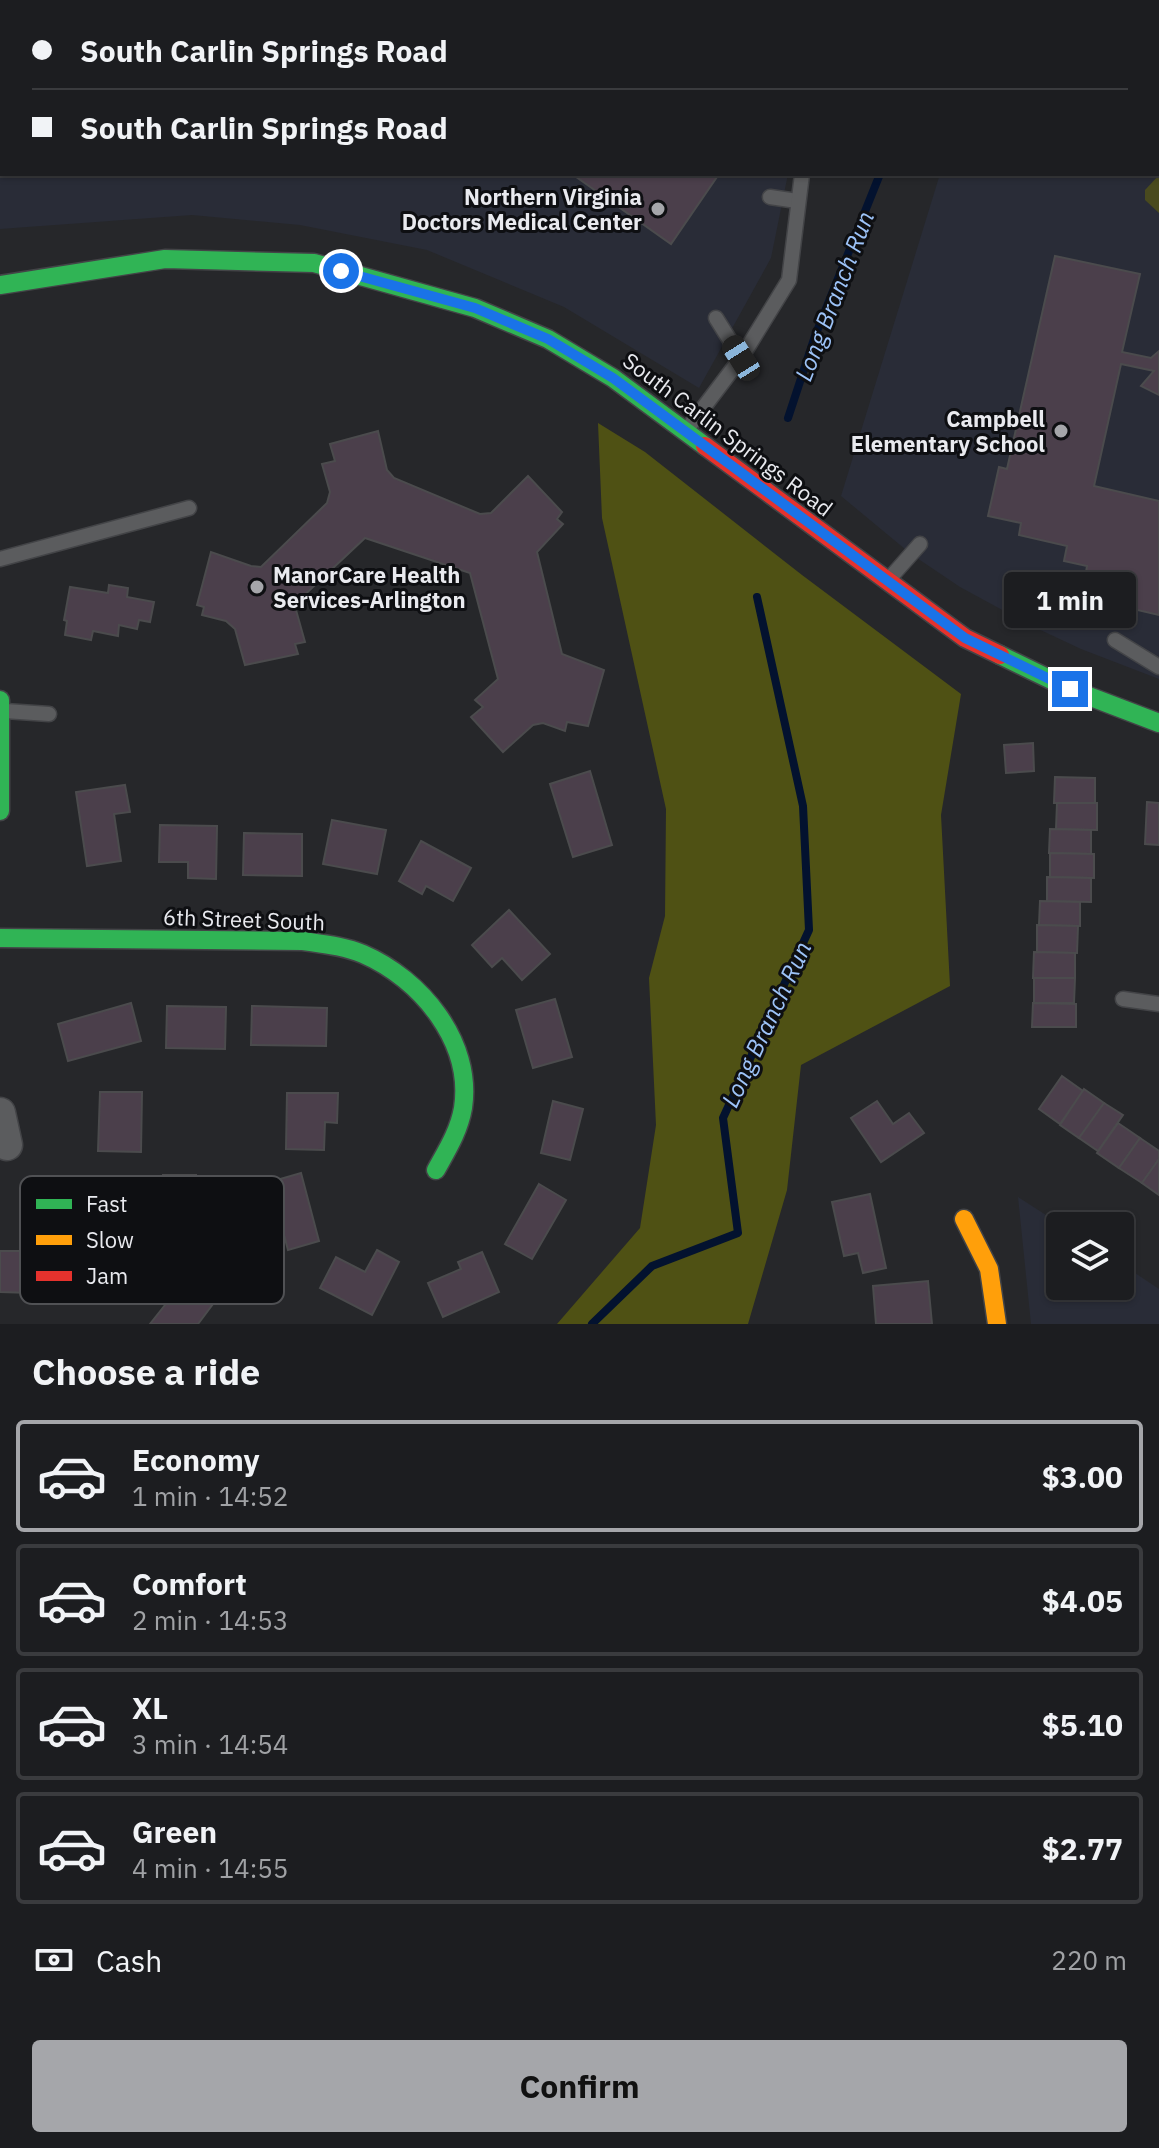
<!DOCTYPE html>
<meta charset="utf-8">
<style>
body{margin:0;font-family:"IBM Plex Sans",sans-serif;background:#252629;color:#f1f3f6;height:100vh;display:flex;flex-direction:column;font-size:30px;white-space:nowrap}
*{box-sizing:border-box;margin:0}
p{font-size:26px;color:#a0a2a5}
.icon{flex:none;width:44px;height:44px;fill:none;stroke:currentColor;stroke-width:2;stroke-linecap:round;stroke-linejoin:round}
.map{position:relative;height:1324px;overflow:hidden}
.drawer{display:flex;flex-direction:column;background:#1c1d20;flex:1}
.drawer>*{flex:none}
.hud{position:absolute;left:0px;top:0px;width:1160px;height:176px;box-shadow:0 2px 6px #0004,0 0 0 2px #3a3b3e;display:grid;align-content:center;height:176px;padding:0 32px;background:#1c1d20}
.buttons{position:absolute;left:1046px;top:1212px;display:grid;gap:16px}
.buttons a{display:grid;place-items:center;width:88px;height:88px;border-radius:8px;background:#1c1d20;box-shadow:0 2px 6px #0004,0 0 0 2px #3a3b3e;font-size:40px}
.end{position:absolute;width:36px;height:36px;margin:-18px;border:10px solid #1a73e8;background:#fff;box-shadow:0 0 0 4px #fff}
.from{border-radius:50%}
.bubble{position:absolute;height:56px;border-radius:8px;background:#1c1d20;box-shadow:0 2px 6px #0004,0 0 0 2px #3a3b3e;font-size:26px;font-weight:700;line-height:56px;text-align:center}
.car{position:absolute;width:24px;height:48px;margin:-24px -12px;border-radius:10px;box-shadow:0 0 6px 2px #0007;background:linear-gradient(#222 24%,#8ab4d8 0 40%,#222 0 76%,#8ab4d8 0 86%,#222 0)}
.hud b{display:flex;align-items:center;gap:28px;height:76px;font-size:30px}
.hud b+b{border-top:2px solid #3a3b3e}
.hud i{width:20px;height:20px;background:#f1f3f6}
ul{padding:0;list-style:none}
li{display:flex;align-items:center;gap:24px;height:112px;margin:0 16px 12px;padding:0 16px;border:4px solid #3a3b3e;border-radius:8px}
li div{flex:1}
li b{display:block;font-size:30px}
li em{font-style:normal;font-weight:700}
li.on{border-color:#a5a6aa}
li>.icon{width:72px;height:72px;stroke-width:1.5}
h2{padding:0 32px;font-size:36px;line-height:96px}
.pay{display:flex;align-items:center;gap:20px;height:88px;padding:0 32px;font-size:30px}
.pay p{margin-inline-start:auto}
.button{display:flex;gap:16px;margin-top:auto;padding:16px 32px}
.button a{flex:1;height:92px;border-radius:8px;background:#a5a6aa;color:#111;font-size:32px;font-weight:700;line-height:92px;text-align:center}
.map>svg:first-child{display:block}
</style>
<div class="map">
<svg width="1159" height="1324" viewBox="0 0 1159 1324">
<rect width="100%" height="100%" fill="#26272a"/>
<!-- built -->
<g fill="#292c37">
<polygon points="0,0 857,0 2,2 2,174 788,174 771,258 699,388 564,307 427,250 300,225 192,215 0,229"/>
<polygon points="1053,0 1159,0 1159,679 1081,649 1032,626 960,587 911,554 841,496 940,174 1158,174 1158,2 1051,2"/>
<polygon points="1018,1197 1063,1226 1060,1226 1060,1286 1120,1286 1120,1263 1159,1289 1159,1324 1031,1324"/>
</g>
<!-- green -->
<polygon fill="#494a1e" points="1159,175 1159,213 1145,200 1145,190"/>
<!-- forest -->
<polygon fill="#4f5114" points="598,423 645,452 802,575 961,694 941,815 950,986 801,1065 787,1190 748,1324 557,1324 640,1228 656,1125 649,978 665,916 666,809 602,518"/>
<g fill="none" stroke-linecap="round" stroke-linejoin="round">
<!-- stream -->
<g stroke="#03122f" stroke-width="8">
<polyline points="923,2 924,0"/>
<polyline points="788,418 815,336 880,174"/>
<polyline points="592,1324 652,1266 738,1233 723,1118 809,930 803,806 757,597"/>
</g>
</g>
<!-- building -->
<g fill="#4b3f4b" stroke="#4b4b4d" stroke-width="2">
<polygon points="637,0 811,0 635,2"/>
<polygon points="572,174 719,174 671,244"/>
<polygon points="1055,256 1140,274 1122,352 1151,358 1159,351 1159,395 1141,386 1154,371 1121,364 1094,486 1159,501 1159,615 1129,608 1134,582 1086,572 1087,566 1064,561 1067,546 1019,535 1021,523 988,516 999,467 1007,469"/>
<polygon points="378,431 387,470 394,478 480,514 491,513 528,476 562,512 557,519 563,524 537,552 562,654 604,670 588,726 567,722 565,731 543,723 533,725 503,752 471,717 483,707 475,700 498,679 470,573 365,538 297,602 296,610 305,642 295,644 298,654 245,665 235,629 226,621 202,615 204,607 197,605 211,552 251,566 261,567 327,503 330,492 322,464 335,461 330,444"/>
<polygon points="109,585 128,588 127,597 154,602 150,622 139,620 137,629 119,625 118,636 93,631 91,640 65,635 67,621 64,620 70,587 108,593"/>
<polygon points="1033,743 1034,771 1006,773 1004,745"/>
<polygon points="590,771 612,845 573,857 550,784"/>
<polygon points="1055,777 1095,778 1095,803 1054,803"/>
<polygon points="125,785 130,812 114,814 121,861 87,866 76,792"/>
<polygon points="1147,802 1159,803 1159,845 1145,844"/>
<polygon points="1057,803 1097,803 1097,830 1056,829"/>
<polygon points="332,820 386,830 377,874 323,864"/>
<polygon points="160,825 217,826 216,879 188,878 188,862 159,862"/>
<polygon points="1050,829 1091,830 1091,854 1049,853"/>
<polygon points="244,833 302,834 302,876 243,875"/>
<polygon points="421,841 471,868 453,901 426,886 422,894 399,881"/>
<polygon points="1050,853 1094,854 1094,878 1050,877"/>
<polygon points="1047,877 1091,878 1091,902 1047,901"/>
<polygon points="1040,901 1080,902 1080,926 1039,925"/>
<polygon points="509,910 550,954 522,980 502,958 492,967 472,945"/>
<polygon points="1037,925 1078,926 1077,953 1037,952"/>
<polygon points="1034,952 1075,953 1075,978 1033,978"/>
<polygon points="1034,978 1075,978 1074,1003 1034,1003"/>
<polygon points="555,999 572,1057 533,1068 516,1010"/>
<polygon points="131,1003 141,1041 68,1061 58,1024"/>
<polygon points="1033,1003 1076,1004 1076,1027 1032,1027"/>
<polygon points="167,1006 226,1007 225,1049 166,1048"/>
<polygon points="252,1006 327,1008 326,1046 251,1045"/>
<polygon points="1062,1076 1083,1091 1060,1124 1039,1109"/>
<polygon points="1084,1089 1104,1103 1079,1138 1060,1125"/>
<polygon points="100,1092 142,1092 141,1152 98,1151"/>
<polygon points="287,1093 338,1093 337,1123 325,1122 324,1150 286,1149"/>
<polygon points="553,1101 583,1109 570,1160 541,1153"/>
<polygon points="877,1101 893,1124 909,1113 924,1133 881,1162 851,1118"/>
<polygon points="1104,1103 1123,1115 1098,1151 1079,1138"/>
<polygon points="1118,1123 1140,1138 1119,1168 1097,1153"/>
<polygon points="1140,1138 1159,1151 1159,1159 1142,1183 1119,1168"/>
<polygon points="1159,1159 1159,1195 1142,1183"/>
<polygon points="301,1173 319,1241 288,1250 270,1182"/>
<polygon points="163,1175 196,1175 195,1246 162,1245"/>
<polygon points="539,1184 566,1200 532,1259 505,1244"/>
<polygon points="870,1194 886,1268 863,1273 858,1253 844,1256 832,1202"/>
<polygon points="377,1250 399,1262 372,1315 320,1288 336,1257 365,1272"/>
<polygon points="0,1251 32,1251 31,1293 0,1292"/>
<polygon points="482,1252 499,1292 443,1317 428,1283 461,1269 458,1262"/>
<polygon points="171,1272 213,1304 198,1324 150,1324 165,1305 153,1296"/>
<polygon points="928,1281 932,1324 876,1324 873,1286"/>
</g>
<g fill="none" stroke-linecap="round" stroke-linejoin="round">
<!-- lane casing -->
<g stroke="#434447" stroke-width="17">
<g id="lane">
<polyline points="101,2 102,0"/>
<polyline points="862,2 864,0"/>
<polyline points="0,125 2,124"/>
<polyline points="770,197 797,201"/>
<polyline points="716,318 741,358"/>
<polyline points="688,428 741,358 789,280 802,174"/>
<polyline points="0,559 189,508"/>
<polyline points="890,578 920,544"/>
<polyline points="1115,640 1159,667"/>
<polyline points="5,711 49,714"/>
<polyline points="1123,999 1159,1004"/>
</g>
</g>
<!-- street casing -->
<g stroke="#434447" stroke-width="33">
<polyline id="street" points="0,1113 7,1145"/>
</g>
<!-- fast casing -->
<g stroke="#434447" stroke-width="21">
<g id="fast">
<polyline points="0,285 165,259 314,263 475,308 548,339 613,378 705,446"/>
<polyline points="1000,655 1070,689 1159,723"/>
<polyline points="0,700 0,811"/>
<path d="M0,938L303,941C323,944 344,946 363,954C421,979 473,1042 463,1108C459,1131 447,1150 436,1170"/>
</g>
</g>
<!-- slow casing -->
<g stroke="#434447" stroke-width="21">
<polyline id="slow" points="964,1219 989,1269 997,1324"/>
</g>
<!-- jam casing -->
<g stroke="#434447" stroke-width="21">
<polyline id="jam" points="705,446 965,638 1000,655"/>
</g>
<!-- lane -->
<use href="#lane" stroke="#5b5c5e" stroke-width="14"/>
<!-- street -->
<use href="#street" stroke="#5b5c5e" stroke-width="30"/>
<!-- fast -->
<use href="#fast" stroke="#30b455" stroke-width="18"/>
<!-- slow -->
<use href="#slow" stroke="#ff9f0a" stroke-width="18"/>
<!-- jam -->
<use href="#jam" stroke="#e5322d" stroke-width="18"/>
</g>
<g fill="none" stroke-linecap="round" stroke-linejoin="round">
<!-- route -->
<polyline stroke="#1a73e8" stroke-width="10" points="341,271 475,308 548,339 613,378 965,638 1070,689"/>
</g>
<!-- markers -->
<g fill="#a5a6aa" stroke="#0e0f12" stroke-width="3">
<circle cx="658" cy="209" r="8"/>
<circle cx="1061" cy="431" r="8"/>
<circle cx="257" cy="587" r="8"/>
</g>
<g text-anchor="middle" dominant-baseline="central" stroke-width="6" stroke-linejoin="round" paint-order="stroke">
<!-- poi labels -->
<g font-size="22" font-weight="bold" fill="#e9eaef" stroke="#0e0f12" text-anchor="end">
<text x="642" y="196">Northern Virginia<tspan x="642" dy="25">Doctors Medical Center</tspan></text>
<text x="1045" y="418">Campbell<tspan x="1045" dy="25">Elementary School</tspan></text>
<text x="273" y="574" text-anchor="start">ManorCare Health<tspan x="273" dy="25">Services-Arlington</tspan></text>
</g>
<!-- street labels -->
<g font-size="22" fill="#e9eaef" stroke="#0e0f12">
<text transform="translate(728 434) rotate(37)">South Carlin Springs Road</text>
<text transform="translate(244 919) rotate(2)">6th Street South</text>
</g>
<!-- water labels -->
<g font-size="24" font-style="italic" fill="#9dc3f8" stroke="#0e0f12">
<text transform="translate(834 296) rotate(-69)">Long Branch Run</text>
<text transform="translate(766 1024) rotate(-65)">Long Branch Run</text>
</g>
</g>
<!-- legend -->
<rect x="20" y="1176" width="264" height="128" rx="12" fill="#0e0f12" stroke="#505154" stroke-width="2"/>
<rect x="36" y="1199" width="36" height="10" fill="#30b455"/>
<rect x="36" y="1235" width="36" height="10" fill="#ff9f0a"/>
<rect x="36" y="1271" width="36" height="10" fill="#e5322d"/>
<g font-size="22" fill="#e9eaef">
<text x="86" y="1212">Fast</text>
<text x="86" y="1248">Slow</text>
<text x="86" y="1284">Jam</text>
</g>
</svg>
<div class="buttons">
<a><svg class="icon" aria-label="layers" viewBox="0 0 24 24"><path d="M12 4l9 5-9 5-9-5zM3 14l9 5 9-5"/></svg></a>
</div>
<i class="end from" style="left:341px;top:271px"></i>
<i class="end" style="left:1070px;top:689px"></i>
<div class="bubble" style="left:1004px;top:572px;width:132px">1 min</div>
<i class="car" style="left:741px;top:358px;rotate:328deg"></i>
<div class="hud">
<b><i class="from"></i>South Carlin Springs Road</b>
<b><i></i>South Carlin Springs Road</b>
</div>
</div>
<section class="drawer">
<h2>Choose a ride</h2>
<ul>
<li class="on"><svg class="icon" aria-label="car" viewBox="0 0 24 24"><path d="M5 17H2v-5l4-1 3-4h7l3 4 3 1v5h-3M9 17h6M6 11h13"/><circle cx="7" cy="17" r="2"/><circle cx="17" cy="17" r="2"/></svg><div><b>Economy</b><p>1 min · 14:52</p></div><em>$3.00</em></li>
<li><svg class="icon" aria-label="car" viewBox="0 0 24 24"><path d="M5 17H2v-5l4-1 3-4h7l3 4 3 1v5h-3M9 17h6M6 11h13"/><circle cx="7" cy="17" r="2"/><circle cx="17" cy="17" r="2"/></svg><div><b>Comfort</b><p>2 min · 14:53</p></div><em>$4.05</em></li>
<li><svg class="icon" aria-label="car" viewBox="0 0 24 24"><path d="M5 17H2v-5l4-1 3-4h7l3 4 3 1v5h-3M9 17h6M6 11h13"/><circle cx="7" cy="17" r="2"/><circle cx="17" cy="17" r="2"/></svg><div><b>XL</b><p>3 min · 14:54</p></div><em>$5.10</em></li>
<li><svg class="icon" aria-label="car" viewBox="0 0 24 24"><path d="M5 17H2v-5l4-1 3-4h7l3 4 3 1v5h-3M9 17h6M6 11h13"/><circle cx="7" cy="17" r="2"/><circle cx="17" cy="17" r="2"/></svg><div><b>Green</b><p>4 min · 14:55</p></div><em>$2.77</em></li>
</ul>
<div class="pay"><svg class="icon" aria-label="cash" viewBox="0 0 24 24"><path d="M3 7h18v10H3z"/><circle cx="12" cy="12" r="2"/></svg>Cash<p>220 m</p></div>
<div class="button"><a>Confirm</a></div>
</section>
